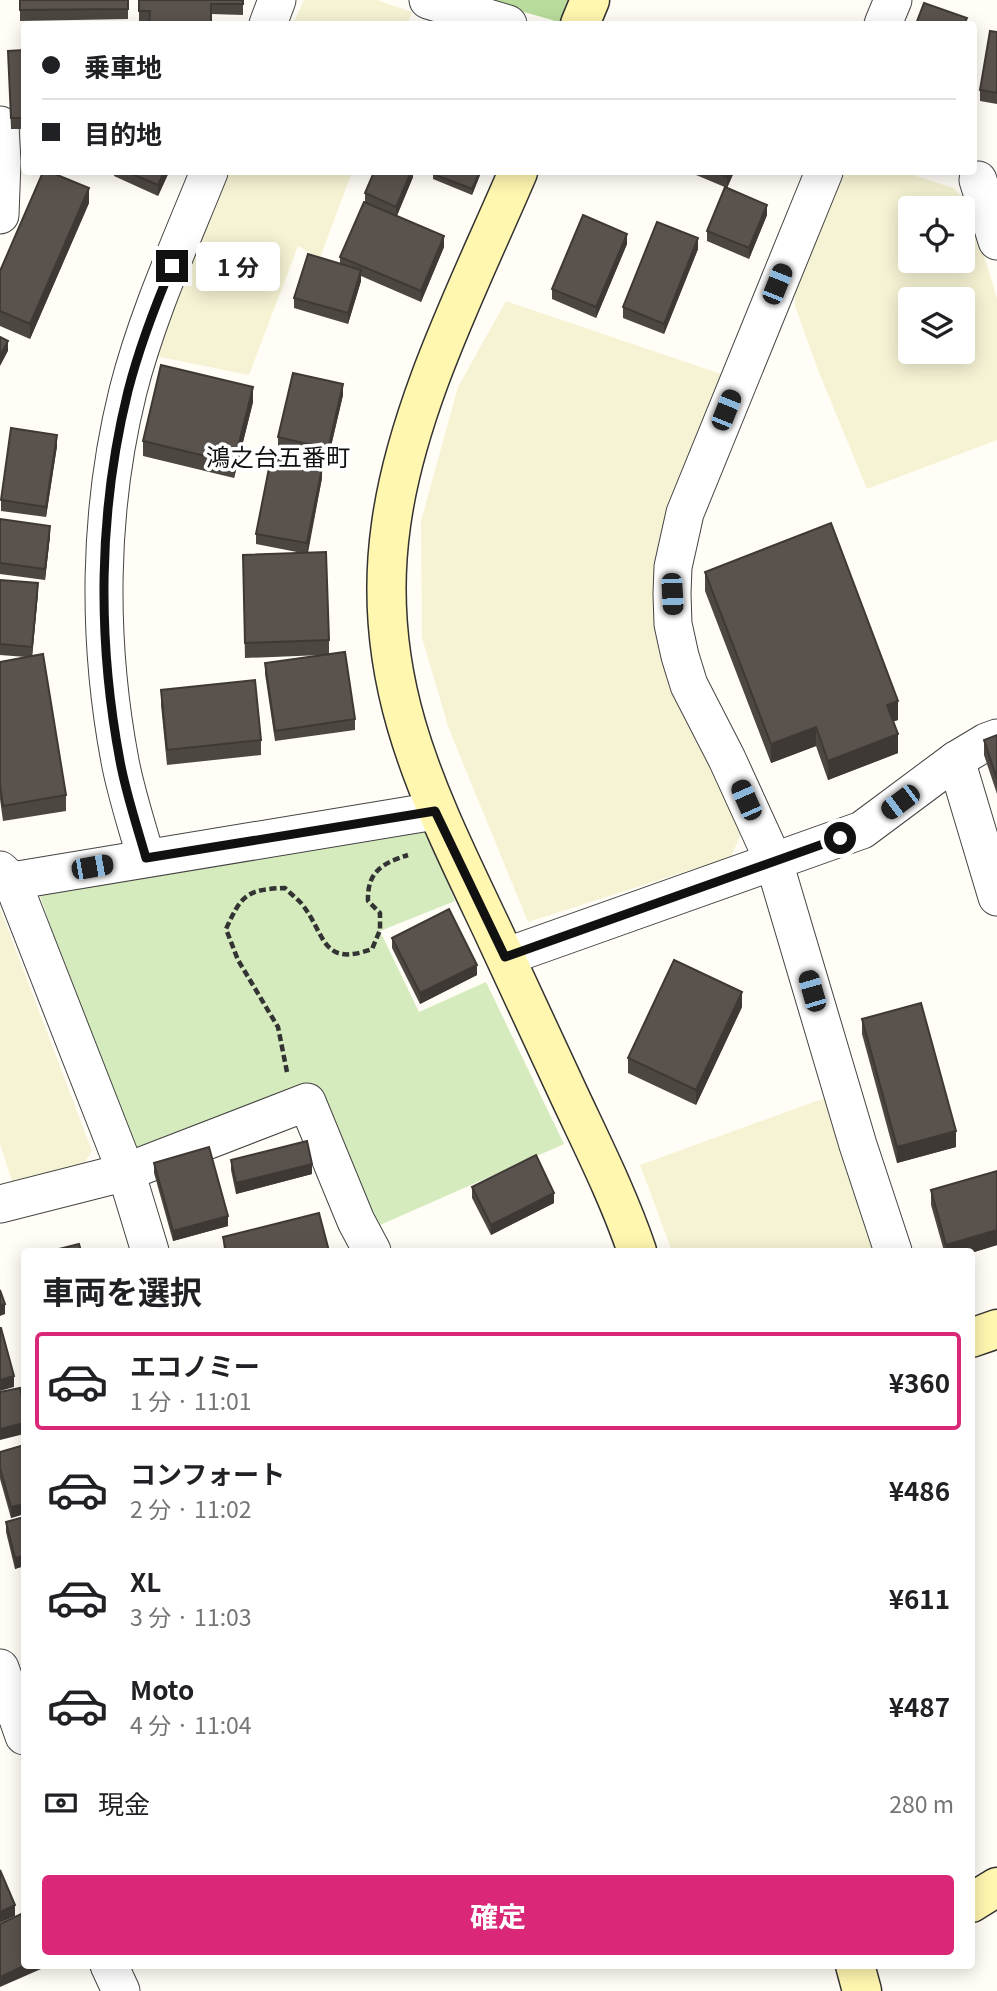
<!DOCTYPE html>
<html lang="ja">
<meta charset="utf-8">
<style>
body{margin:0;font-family:Georgia,"Noto Sans JP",serif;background:#f6f6f6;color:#202124;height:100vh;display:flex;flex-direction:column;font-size:26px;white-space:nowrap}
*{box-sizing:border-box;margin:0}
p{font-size:23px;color:#757577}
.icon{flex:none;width:38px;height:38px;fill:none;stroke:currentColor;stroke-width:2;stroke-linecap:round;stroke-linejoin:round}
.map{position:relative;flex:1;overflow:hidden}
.sheet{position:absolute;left:21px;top:1248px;width:954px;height:721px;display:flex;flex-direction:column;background:#fff;border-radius:7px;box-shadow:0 4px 18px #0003}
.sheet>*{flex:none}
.guide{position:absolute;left:21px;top:21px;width:956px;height:154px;border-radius:7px;box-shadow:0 4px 18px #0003;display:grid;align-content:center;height:154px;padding:0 21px;background:#fff}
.fabs{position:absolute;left:898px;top:196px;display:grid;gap:14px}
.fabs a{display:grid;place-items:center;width:77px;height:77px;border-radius:7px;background:#fff;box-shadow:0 4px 18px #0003;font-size:35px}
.end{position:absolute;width:32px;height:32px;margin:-16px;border:9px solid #111;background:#fff;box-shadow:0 0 0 4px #fff}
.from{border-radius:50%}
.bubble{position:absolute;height:49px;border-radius:7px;background:#fff;box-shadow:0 4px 18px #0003;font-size:23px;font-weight:700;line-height:49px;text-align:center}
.car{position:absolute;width:21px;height:42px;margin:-21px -10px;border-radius:9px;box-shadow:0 0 5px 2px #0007;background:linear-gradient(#222 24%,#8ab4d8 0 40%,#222 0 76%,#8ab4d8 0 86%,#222 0)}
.guide b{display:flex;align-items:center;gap:24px;height:66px;font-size:26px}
.guide b+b{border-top:2px solid #e0e0e0}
.guide i{width:18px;height:18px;background:#202124}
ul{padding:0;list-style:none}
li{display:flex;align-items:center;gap:21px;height:98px;margin:0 14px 10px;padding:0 7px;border:4px solid transparent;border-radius:7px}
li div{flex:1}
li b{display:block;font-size:26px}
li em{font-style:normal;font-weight:700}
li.active{border-color:#db2777}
li>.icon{width:63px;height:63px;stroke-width:1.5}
h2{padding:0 21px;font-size:32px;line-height:84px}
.pay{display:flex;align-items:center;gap:18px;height:77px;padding:0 21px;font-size:26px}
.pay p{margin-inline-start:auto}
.primary-button{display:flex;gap:14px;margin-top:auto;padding:14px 21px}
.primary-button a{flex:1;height:80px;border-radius:7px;background:#db2777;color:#fff;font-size:28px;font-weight:700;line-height:80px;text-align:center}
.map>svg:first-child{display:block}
</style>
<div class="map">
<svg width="997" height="1991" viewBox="0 0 997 1991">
<rect width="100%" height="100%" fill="#fffdf5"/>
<!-- farmland -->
<g fill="#f6f3d4" fill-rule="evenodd">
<polygon points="304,0 377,0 412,12 407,24 293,24"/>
<polygon points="227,172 352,172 320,258 298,246 249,375 150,355"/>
<path d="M841,172H904L953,188L967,201L997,298V440L867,489L818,370L795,306V287ZM910,208H962V261H910ZM910,299H962V352H910Z"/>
<polygon points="506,301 727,376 660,561 742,831 731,857 528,922 449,729 422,638 421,521 458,387"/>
<polygon points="0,908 92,1151 79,1171 12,1181 0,1144"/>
<polygon points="825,1098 876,1251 672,1251 640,1165"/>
</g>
<!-- green -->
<polygon fill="#d5ebbd" points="424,825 455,901 380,931 419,1012 486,982 564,1144 380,1225 313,1095 130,1158 39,893"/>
<!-- forest -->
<polygon fill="#b9dc9c" points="482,0 572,0 563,23"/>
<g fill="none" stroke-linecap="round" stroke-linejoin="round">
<!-- street casing -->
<g stroke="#444" stroke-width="39">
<g id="street">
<polyline points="428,0 508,24"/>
<polyline points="268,24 277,0"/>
<polyline points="883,24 893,0"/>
<polyline points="0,125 2,162 0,215"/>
<polyline points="824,172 685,513 673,567 672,594 673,624 680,656 689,685 727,759 774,862 858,1145 893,1251"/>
<polyline points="978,180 997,241"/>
<polyline points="956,760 997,897"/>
<path d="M146,858C137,826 126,793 120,761C97,639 98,512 128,391C147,316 180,244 209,172"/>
<polyline points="0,870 12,881 126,1172 150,1251"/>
<polyline points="12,881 435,811"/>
<polyline points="505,957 862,830 956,760 986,742 997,738"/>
<polyline points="0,1204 126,1172 307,1102 356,1221 372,1251"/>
<polyline points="0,1668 24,1736"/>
<polyline points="109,1965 121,1991"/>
</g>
</g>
<!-- secondary casing -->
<g stroke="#333" stroke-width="41">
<g id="secondary">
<polyline points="580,24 590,0"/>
<path d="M518,172C471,282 407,406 391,525C369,680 428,794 492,929C518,985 544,1041 570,1097C594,1148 619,1198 637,1251"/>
<polyline points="971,1338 997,1329"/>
<polyline points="971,1903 997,1887"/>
<polyline points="855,1965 862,1991"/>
</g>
</g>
<!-- path -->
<path stroke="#333" stroke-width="4.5" stroke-dasharray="7 3.5" stroke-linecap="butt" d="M287,1072L278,1027L238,960L226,929C241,896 246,889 285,888C290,893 296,898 301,903C326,933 320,968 372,949L380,930V913L368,901C367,871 383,863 408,855"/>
<!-- street -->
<use href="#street" stroke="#fff" stroke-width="37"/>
<!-- secondary -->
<use href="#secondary" stroke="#fff6b0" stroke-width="38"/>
</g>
<!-- wall -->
<g fill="#4d4742">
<polygon points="20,0 128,0 128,19 20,21"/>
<polygon points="139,0 243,0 243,15 211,14 149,22 139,22"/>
<polygon points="997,32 997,104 980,101 980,90"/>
<polygon points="24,50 24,129 11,129 8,51"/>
<polygon points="114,172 169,172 158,196 114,176"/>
<polygon points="413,172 413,177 397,216 444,247 421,302 361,276 361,281 348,324 294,308 294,298 340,264 340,257 365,203 365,193"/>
<polygon points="480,172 480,175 472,195 433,179 433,174"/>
<polygon points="689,172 734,172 727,188"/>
<polygon points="89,203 30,339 0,326 0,271"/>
<polygon points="767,215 749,259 707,241 707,231"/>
<polygon points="627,244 596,318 552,299 552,289"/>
<polygon points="698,249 664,334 623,318 623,307"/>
<polygon points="343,395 328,459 278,448 278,437"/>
<polygon points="253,402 234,478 143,456 143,441"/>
<polygon points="57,446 46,517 1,511 1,500"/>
<polygon points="322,478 308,553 329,640 329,654 355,719 355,730 275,741 265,674 265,663 322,655 245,658 243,570 302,553 256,544 256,534"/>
<polygon points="0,519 50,536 45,580 0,574"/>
<polygon points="705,572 898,720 893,721 898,753 828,780 816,746 771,763 705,591"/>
<polygon points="0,580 38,593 32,656 66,795 66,811 3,821 0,799 0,662 26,657 0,655"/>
<polygon points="161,690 261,740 261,755 167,765 161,705"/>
<polygon points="997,735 997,794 984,755 984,740"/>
<polygon points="392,938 477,975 420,1004 392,948"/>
<polygon points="742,1007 696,1105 628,1073 628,1058"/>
<polygon points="862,1019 956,1147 897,1163 862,1034"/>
<polygon points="231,1160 312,1174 236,1194 231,1170"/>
<polygon points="154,1163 228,1226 173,1241 154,1173"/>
<polygon points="472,1187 554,1203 491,1235 472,1198"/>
<polygon points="931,1190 997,1245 971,1253 971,1251 944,1251 931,1205"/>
<polygon points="223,1237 329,1251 224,1251"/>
<polygon points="24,1445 24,1514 11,1518 0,1479 0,1452"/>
<polygon points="24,1517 24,1566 15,1569 6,1532 6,1522"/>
</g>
<!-- shaded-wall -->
<g fill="#3f3936">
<polygon points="164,172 169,172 158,196 158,185"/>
<polygon points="411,172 413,172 413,177 396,217 396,207"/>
<polygon points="480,172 480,175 472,195 472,189"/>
<polygon points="729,172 734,172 727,188 727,177"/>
<polygon points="89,188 89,203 30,339 30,324"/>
<polygon points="767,205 767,215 749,259 749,248"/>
<polygon points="627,234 627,244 596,318 596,307"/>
<polygon points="444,236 444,247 421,302 421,291"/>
<polygon points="698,238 698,249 664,334 664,324"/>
<polygon points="361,270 361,281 348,324 348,313"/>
<polygon points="8,341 8,351 0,366 0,356"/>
<polygon points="343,384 343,395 328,459 328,449"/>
<polygon points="253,387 253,402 234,478 234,463"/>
<polygon points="57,435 57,446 46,517 46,507"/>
<polygon points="322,468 322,478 307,554 307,543"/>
<polygon points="50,526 50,536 45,580 45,569"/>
<polygon points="38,583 38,593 32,658 32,647"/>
<polygon points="898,701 898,720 887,724 887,705"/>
<polygon points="816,727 816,746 771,763 771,744"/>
<polygon points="898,734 898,753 828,780 828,761"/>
<polygon points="477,965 477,975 420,1004 420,993"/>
<polygon points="742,992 742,1007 696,1105 696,1090"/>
<polygon points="956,1131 956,1147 897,1163 897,1147"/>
<polygon points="312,1164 312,1174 236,1194 236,1183"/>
<polygon points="554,1193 554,1203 491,1235 491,1225"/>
<polygon points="228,1216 228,1226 173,1241 173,1231"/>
<polygon points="997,1230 997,1245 971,1253 971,1251 946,1251 946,1245"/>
<polygon points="5,1304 5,1314 0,1316 0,1305"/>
<polygon points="14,1376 14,1387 0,1391 0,1380"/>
<polygon points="24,1423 24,1434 0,1440 0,1429"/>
<polygon points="24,1504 24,1514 11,1518 11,1507"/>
<polygon points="24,1556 24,1566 15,1569 15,1558"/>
<polygon points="15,1905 15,1916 0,1923 0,1912"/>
<polygon points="26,1965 41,1965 41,1969 0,1987 0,1977"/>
</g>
<!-- building -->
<g fill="#5a524d" stroke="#3f3936" stroke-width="2">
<polygon points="20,0 128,0 128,9 20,10"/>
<polygon points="139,0 243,0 243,4 211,4 211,24 149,24 150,11 139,11"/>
<polygon points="924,3 967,18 964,24 916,24"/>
<polygon points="990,31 997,32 997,93 980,90"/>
<polygon points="24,50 24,118 11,118 8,51"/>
<polygon points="43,172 50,172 89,188 30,324 0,311 0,271"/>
<polygon points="127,172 164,172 158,185"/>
<polygon points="374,172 411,172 396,207 365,193"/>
<polygon points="434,172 480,172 472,189 433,174"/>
<polygon points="714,172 729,172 727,177"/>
<polygon points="725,187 767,205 749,248 707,231"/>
<polygon points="364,202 444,236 421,291 340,257"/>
<polygon points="583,215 627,234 596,307 552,289"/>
<polygon points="657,222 698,238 664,324 623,307"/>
<polygon points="308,254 361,270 348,313 294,298"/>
<polygon points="0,337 8,341 0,356"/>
<polygon points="161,365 253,387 234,463 143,441"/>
<polygon points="293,373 343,384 328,449 278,437"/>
<polygon points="11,428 57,435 46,507 1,500"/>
<polygon points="271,458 322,468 307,543 256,534"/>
<polygon points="0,519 50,526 45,569 0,563"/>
<polygon points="831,523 898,701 887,705 898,734 828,761 816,727 771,744 705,572"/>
<polygon points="326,552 329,640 245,643 243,555"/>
<polygon points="0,580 38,583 32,647 0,644"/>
<polygon points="345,652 355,719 275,731 265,663"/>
<polygon points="43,654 66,795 3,806 0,784 0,662"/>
<polygon points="255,680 261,740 167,750 161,690"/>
<polygon points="997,735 997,779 984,740"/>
<polygon points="449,909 477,965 420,993 392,938"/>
<polygon points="674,960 742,992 696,1090 628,1058"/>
<polygon points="921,1003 956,1131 897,1147 862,1019"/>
<polygon points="307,1141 312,1164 236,1183 231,1160"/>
<polygon points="209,1147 228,1216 173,1231 154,1163"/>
<polygon points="536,1155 554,1193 491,1225 472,1187"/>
<polygon points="997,1171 997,1230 946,1245 931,1190"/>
<polygon points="319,1213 329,1251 226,1251 223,1237"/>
<polygon points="79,1244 81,1251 51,1251"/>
<polygon points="0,1290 5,1304 0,1305"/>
<polygon points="0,1328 1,1328 14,1376 0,1380"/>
<polygon points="20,1388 24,1407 24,1423 0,1429 0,1392"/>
<polygon points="24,1445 24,1504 11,1507 0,1468 0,1452"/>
<polygon points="24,1517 24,1556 15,1558 6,1522"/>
<polygon points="0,1870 15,1905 0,1912"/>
<polygon points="21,1914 24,1922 24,1965 26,1965 0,1977 0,1924"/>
</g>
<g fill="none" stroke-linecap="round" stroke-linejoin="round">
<!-- route -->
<path stroke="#111" stroke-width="9" d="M172,266C155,306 139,348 128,391C98,512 97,639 120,761C126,794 137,826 146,858L435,811L505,957L840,838"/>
</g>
<g text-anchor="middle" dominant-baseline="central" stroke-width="7" stroke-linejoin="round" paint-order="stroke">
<!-- quarter labels -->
<g font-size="24" fill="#111" stroke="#fff">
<text x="278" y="455">鴻之台五番町</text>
</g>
</g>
</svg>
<div class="fabs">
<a><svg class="icon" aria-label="locate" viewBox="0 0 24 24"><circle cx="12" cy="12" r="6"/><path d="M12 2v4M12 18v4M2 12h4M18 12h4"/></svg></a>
<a><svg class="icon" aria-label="layers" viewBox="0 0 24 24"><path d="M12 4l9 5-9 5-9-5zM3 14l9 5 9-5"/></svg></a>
</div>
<i class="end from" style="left:840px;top:838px"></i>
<i class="end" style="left:172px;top:266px"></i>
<div class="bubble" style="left:196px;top:242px;width:84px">1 分</div>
<i class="car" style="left:777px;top:284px;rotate:22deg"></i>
<i class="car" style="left:726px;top:410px;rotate:22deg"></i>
<i class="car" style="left:672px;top:594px;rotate:177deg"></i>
<i class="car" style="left:746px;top:800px;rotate:336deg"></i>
<i class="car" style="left:900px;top:802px;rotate:233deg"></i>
<i class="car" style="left:92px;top:867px;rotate:80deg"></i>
<i class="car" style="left:812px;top:991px;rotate:344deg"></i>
<div class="guide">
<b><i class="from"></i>乗車地</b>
<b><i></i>目的地</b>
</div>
<section class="sheet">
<h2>車両を選択</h2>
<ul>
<li class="active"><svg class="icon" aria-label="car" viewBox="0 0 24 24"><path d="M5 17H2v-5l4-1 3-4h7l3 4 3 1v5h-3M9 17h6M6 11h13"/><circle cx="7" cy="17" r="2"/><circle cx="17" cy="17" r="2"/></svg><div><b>エコノミー</b><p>1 分 · 11:01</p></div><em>¥360</em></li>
<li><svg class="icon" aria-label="car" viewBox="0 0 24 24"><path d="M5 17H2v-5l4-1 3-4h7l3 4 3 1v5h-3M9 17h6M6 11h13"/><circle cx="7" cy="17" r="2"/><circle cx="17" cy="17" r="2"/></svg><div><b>コンフォート</b><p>2 分 · 11:02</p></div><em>¥486</em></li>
<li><svg class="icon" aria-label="car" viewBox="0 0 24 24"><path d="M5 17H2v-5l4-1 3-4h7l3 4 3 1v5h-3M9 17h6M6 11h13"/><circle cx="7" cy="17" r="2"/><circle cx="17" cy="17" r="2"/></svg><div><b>XL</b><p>3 分 · 11:03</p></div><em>¥611</em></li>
<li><svg class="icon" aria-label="car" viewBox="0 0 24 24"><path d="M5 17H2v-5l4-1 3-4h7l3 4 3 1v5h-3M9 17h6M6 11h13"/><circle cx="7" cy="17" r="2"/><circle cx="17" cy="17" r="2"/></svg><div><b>Moto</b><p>4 分 · 11:04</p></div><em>¥487</em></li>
</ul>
<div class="pay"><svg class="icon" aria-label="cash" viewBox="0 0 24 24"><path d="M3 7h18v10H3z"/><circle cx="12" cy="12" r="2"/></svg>現金<p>280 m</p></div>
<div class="primary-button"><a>確定</a></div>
</section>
</div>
